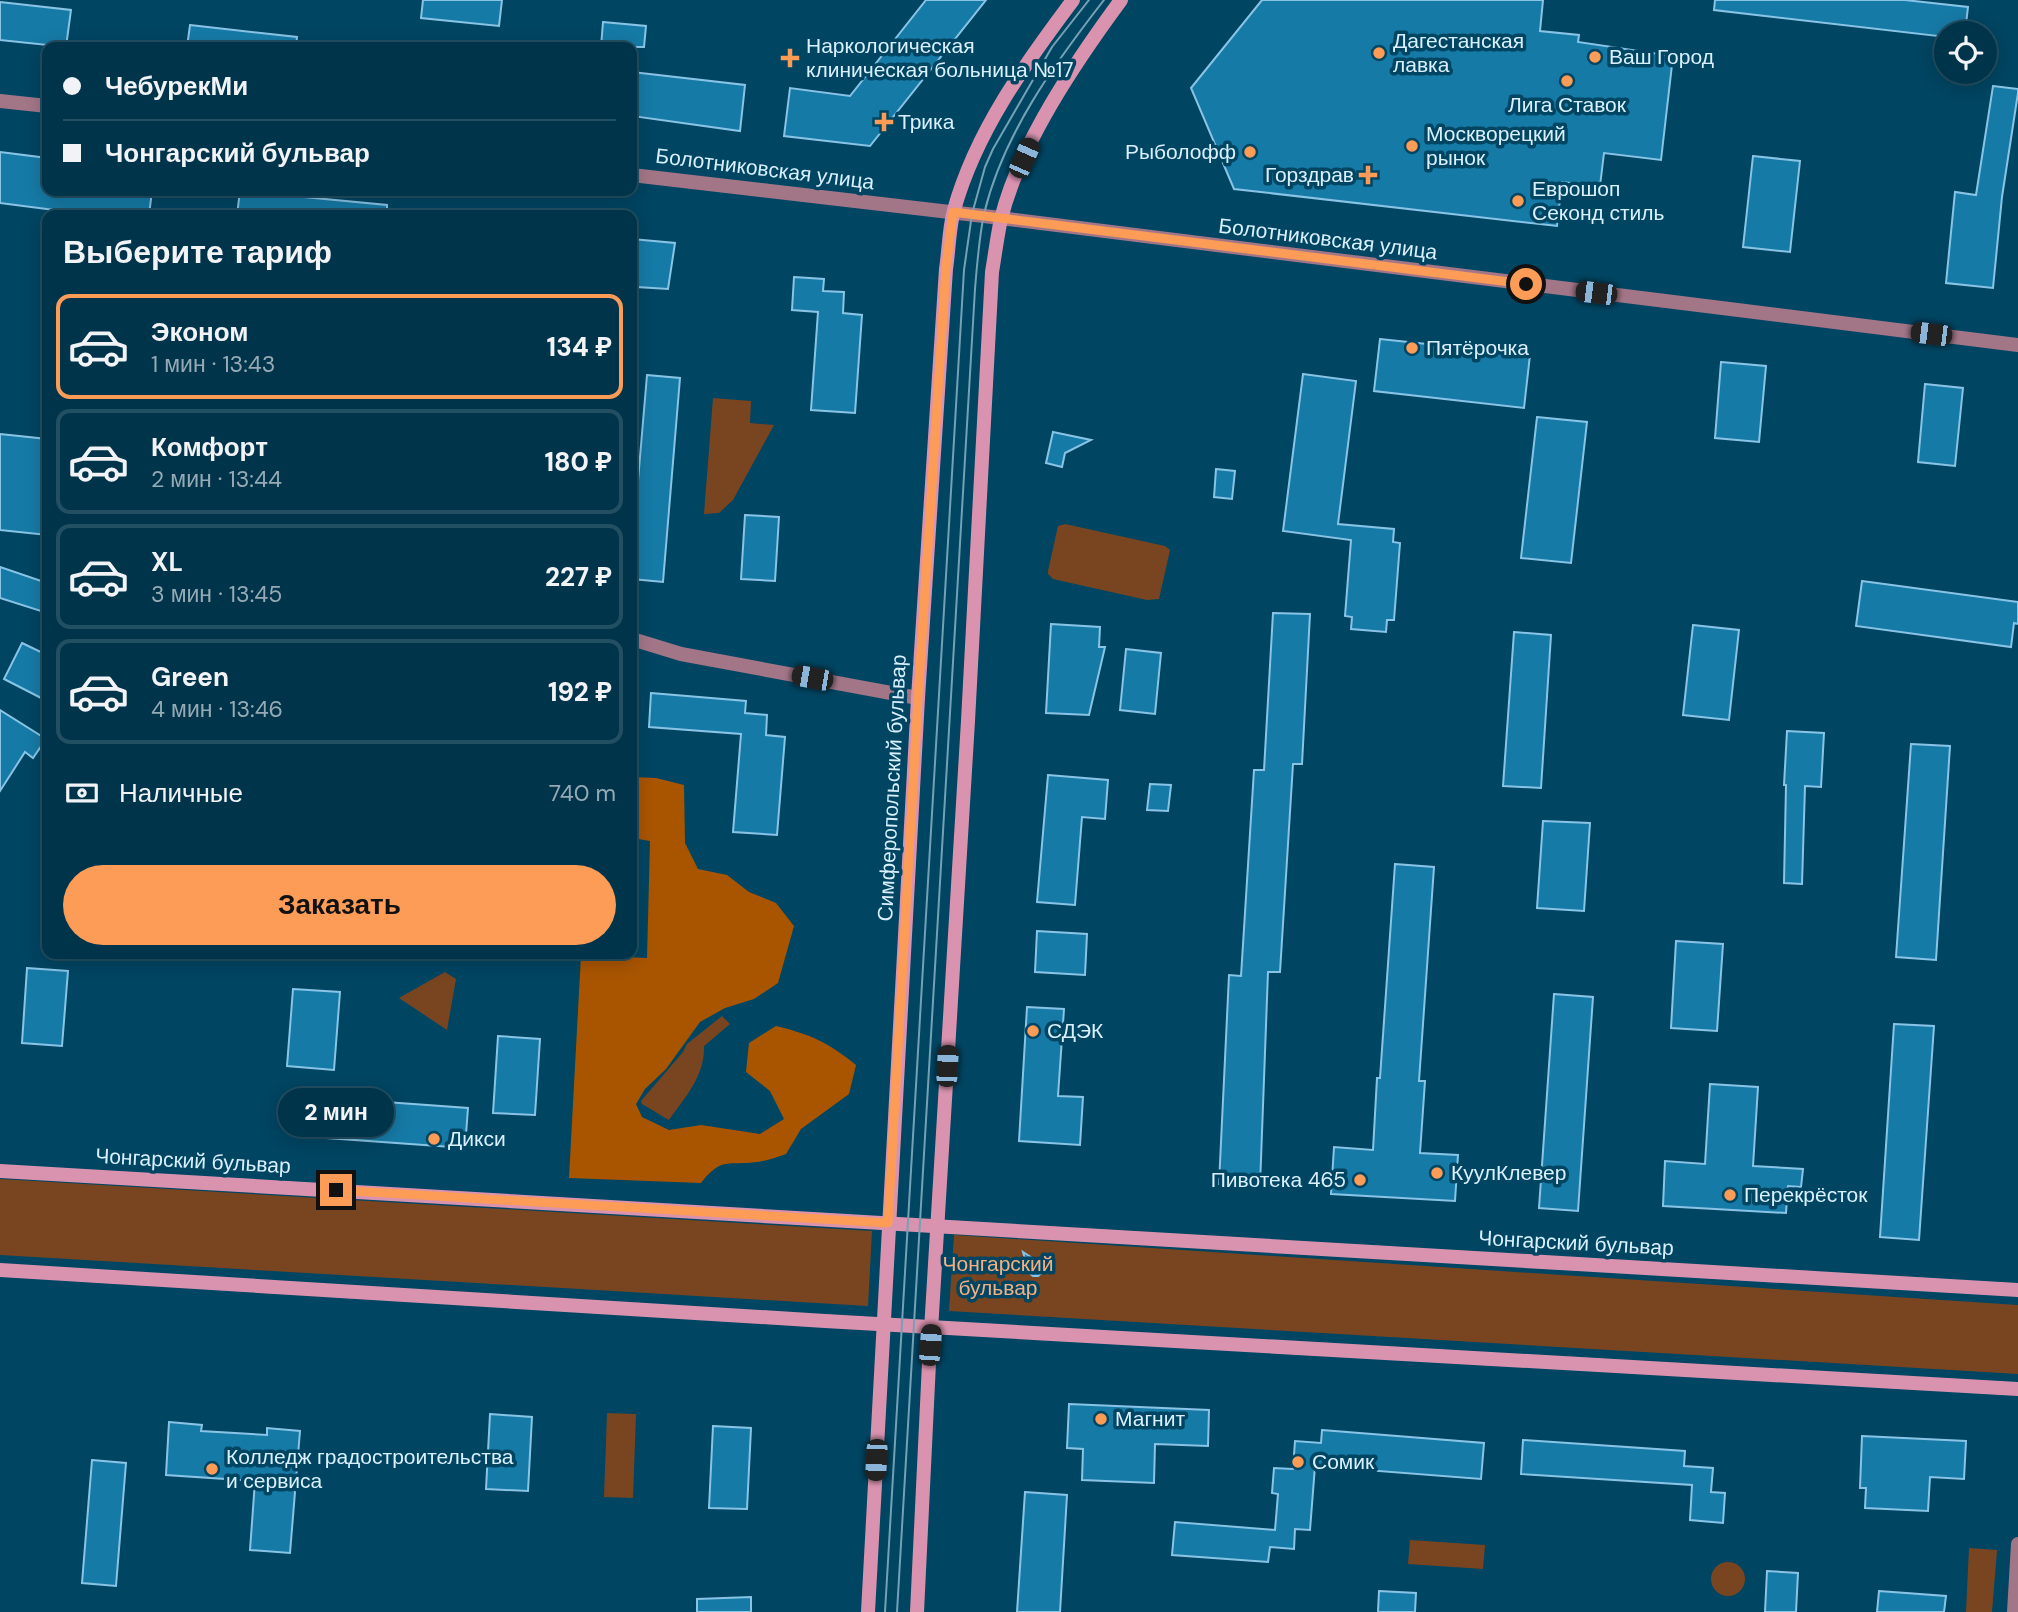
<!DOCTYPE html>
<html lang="ru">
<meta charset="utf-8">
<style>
body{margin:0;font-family:"DM Sans",sans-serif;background:#0a3c51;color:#f1f3f6;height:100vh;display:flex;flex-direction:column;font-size:26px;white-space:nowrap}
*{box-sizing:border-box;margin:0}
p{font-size:23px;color:#95aab5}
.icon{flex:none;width:38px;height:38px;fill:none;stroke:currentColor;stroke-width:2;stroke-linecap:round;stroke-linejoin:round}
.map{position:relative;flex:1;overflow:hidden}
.details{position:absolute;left:42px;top:210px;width:595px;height:749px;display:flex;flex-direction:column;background:#00344a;border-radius:14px;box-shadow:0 4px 18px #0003,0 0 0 2px #224f62}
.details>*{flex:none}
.guide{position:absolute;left:42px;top:42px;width:595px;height:154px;border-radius:14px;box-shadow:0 4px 18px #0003,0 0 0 2px #224f62;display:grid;align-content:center;height:154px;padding:0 21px;background:#00344a}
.fabs{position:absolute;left:1934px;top:21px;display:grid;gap:14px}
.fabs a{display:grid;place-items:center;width:63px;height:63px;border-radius:50%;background:#00344a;box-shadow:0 4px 18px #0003,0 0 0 2px #224f62;font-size:35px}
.end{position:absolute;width:32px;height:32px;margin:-16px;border:9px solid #fd9c57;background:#111;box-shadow:0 0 0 4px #111}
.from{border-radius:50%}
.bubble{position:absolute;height:49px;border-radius:24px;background:#00344a;box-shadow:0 4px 18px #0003,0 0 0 2px #224f62;font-size:23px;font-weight:800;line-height:49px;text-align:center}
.car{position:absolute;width:21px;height:42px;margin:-21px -10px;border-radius:9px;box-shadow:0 0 5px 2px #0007;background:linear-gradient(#222 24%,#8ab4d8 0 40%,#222 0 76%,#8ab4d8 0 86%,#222 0)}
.guide b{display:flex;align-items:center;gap:24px;height:66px;font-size:26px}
.guide b+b{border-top:2px solid #224f62}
.guide i{width:18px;height:18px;background:#f1f3f6}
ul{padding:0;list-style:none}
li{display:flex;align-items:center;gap:21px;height:105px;margin:0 14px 10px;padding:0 7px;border:4px solid #224f62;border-radius:14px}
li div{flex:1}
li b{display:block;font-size:26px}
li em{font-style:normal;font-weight:800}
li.current{border-color:#fd9c57}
li>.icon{width:63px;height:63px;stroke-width:1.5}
h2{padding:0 21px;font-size:32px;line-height:84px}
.pay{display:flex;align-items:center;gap:18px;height:77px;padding:0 21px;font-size:26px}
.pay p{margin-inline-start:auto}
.cta{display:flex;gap:14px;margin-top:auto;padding:14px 21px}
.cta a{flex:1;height:80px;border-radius:42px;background:#fd9c57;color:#111;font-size:28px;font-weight:800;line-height:80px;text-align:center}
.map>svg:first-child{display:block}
</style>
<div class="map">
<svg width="2018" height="1612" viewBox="0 0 2018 1612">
<rect width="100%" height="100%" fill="#004562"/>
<!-- green -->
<g fill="#794520">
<polygon points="713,398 751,401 750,423 774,425 733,500 719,513 704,514"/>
<polygon points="1065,524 1165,546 1170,550 1159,599 1147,600 1053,579 1048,574 1048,571 1058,526"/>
<polygon points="445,972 456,979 447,1030 399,998"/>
<path d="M722,1016L730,1024L704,1046C705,1076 685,1097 669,1120L642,1104L641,1101L683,1052L687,1044Z"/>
<polygon points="0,1179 872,1231 868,1306 0,1255"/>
<polygon points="954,1235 2018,1305 2018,1374 949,1311"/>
<polygon points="607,1413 636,1414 633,1498 604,1497"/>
<polygon points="1410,1540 1485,1545 1483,1569 1408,1564"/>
<polygon points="1969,1548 1997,1550 1992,1612 1966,1612"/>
<circle cx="1728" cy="1579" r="17"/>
</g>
<!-- forest -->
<path fill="#a95500" d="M632,777L656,778L684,785L685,843L698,869L727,875L749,892L776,903L794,926L778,983L754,999L725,1008L700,1022L666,1069L645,1089L636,1104L642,1117L669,1130L701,1125L760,1134L784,1119L770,1091L746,1072L749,1043L776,1026C810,1034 829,1043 856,1065L849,1094L801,1129L786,1154C777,1157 767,1161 757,1162C728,1166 722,1156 701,1183L569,1178L581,955L647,958L650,841L632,838Z"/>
<!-- building -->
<g fill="#167aa6" stroke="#89c4e6" stroke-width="2">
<polygon points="423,0 502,0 499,26 421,18"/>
<polygon points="926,0 986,0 870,146 784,136 790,88 850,96"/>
<polygon points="1262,0 1543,0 1540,31 1579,35 1578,42 1673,56 1661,160 1604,153 1600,186 1562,182 1557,226 1234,189 1191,88"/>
<polygon points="1715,0 1905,0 1968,7 1965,33 1946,33 1946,37 1714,10"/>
<polygon points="0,2 71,10 66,47 0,40"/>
<polygon points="603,22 646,26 644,47 601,47"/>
<polygon points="190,25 297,37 296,47 187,47"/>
<polygon points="632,72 745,85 740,131 632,116"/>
<polygon points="1993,86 2018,89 2018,93 2002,197 1993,288 1946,283 1955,192 1976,195"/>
<polygon points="0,152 47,158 47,191 152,191 149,215 93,215 0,203"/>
<polygon points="1753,156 1800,161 1790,252 1743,247"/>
<polygon points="240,191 387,205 387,215 237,215"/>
<polygon points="632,239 675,243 668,289 637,287 638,277 632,276"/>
<polygon points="794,277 824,279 823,291 844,292 843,313 862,315 855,413 811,410 818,312 792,310"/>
<polygon points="1380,339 1530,355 1524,408 1374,391"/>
<polygon points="1721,362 1766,366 1759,442 1715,438"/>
<polygon points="1303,374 1356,381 1338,524 1394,529 1393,542 1400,543 1394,620 1387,620 1386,632 1351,629 1352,617 1345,616 1351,540 1283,531"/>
<polygon points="647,375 680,378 663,582 632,579 632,551"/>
<polygon points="1925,384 1963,388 1955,466 1918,462"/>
<polygon points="1537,417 1587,422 1571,563 1521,558"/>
<polygon points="1053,432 1091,440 1065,453 1062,467 1046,463"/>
<polygon points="0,434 47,439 47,535 0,530"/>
<polygon points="1216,469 1235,471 1232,499 1214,497"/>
<polygon points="745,515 779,517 775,581 741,579"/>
<polygon points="0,567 47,583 47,613 0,598"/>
<polygon points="1862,581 2018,602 2018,624 2014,623 2011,647 1856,626"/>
<polygon points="1273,613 1310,614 1302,764 1293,764 1280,972 1268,972 1260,1186 1219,1184 1229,975 1241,976 1254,770 1264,770"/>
<polygon points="1051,624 1100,627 1099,647 1105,647 1089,715 1046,713"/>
<polygon points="1693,625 1739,630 1729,720 1683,715"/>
<polygon points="1514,632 1551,635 1541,788 1503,786"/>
<polygon points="22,643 47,655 47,701 4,679"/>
<polygon points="1126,649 1161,653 1155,714 1120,710"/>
<polygon points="651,693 746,701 745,713 767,715 766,735 785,737 777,835 733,832 741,734 649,727"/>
<polygon points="0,710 46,739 33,758 25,752 0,791"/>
<polygon points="1787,731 1824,733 1821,787 1805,786 1802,884 1784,883 1786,785 1784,785"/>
<polygon points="1911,744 1950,746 1936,960 1896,957"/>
<polygon points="1048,775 1108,780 1105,819 1082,817 1075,905 1037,902"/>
<polygon points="1150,784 1171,785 1168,811 1147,810"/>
<polygon points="1543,821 1590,823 1584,911 1537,908"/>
<polygon points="1395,864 1434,867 1419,1081 1425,1081 1420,1153 1458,1155 1455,1201 1331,1194 1334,1147 1373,1150 1377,1078 1380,1078"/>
<polygon points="1037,931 1087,934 1085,975 1035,972"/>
<polygon points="1676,941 1723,944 1717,1031 1671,1028"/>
<polygon points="27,968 68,971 62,1046 22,1043"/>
<polygon points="293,989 340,992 334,1070 287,1066"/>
<polygon points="1554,994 1593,997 1578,1211 1539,1208"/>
<polygon points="1027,1007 1064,1009 1058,1096 1083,1097 1080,1145 1019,1141"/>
<polygon points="1894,1024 1934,1026 1919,1240 1880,1237"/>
<polygon points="498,1036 540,1039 535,1115 493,1113"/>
<polygon points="1710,1084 1758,1087 1753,1166 1803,1169 1801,1187 1788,1186 1786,1213 1663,1206 1665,1161 1705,1164"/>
<polygon points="330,1098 468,1108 465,1148 327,1138"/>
<polygon points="1023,1252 1048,1268 1038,1276 1033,1276 1029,1273"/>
<polygon points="1069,1404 1209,1410 1208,1446 1155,1444 1154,1483 1082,1480 1083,1449 1067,1448"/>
<polygon points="490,1414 532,1417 528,1491 486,1489"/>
<polygon points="169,1422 202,1425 201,1431 267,1435 267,1428 300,1431 290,1553 250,1550 255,1481 166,1475"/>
<polygon points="713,1426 751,1428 747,1509 709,1508"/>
<polygon points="1322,1430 1484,1443 1481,1479 1315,1466 1310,1530 1295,1529 1294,1549 1270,1547 1268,1562 1172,1555 1175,1522 1275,1530 1278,1494 1272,1493 1274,1468 1293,1469 1295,1441 1321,1443"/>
<polygon points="1862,1436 1966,1441 1964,1479 1930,1477 1928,1511 1865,1508 1866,1488 1860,1488"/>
<polygon points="1523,1440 1685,1451 1684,1466 1713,1468 1711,1492 1725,1493 1723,1523 1690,1520 1692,1485 1521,1474"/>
<polygon points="92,1460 126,1463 116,1586 82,1583"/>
<polygon points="1025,1492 1067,1495 1060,1612 1017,1612"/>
<polygon points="1767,1571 1798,1573 1796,1612 1765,1612"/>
<polygon points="1379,1591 1416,1593 1415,1612 1378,1612"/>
<polygon points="1879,1591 1946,1596 1944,1612 1877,1612"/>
<polygon points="751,1597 751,1612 697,1612 697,1599"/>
</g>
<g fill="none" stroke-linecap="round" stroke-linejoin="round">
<!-- minor -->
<g stroke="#a37687" stroke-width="14">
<polyline points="632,639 681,654 918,698"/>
<polyline points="2014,1612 2018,1544"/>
</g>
<!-- tertiary -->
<g stroke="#a37687" stroke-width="14">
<polyline points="0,101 47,106"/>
<polyline points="632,175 984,216 2018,345"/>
</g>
<!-- secondary -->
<g stroke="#da93af" stroke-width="14">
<polyline points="0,1171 2018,1290"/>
<polyline points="0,1270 825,1321 2018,1389"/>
<path d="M868,1612L918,698L946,269C949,249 949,228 954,210C976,131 1025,64 1073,0"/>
<path d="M917,1612L929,1363L968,721L992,272C995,255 997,237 1001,219C1019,145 1076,61 1121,0"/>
</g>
<!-- tram -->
<g stroke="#74a1b6" stroke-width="2">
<polyline points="885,1612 964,270 972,214 985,167 993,149 1052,47 1089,0"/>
<path d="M897,1612L975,289C977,264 979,238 984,214C1003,134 1055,63 1104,0"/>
</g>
</g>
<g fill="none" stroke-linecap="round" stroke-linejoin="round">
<!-- route -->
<polyline stroke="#fd9c57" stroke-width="9" points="336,1190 888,1223 918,698 946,268 953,212 1526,284"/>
</g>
<!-- markers -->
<g fill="#fd9c57" stroke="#004562" stroke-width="2.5">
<circle cx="1379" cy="53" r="7"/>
<circle cx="1595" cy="57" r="7"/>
<path d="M786.5 47.5h7v7h7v7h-7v7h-7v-7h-7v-7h7z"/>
<circle cx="1567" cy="81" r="7"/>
<path d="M880.5 111.5h7v7h7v7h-7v7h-7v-7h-7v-7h7z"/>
<circle cx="1412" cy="146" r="7"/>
<circle cx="1250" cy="152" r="7"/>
<path d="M1364.5 164.5h7v7h7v7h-7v7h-7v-7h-7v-7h7z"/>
<circle cx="1518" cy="201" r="7"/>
<circle cx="1412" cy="348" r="7"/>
<circle cx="1033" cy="1031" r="7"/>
<circle cx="434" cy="1139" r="7"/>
<circle cx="1437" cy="1173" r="7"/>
<circle cx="1360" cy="1180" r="7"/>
<circle cx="1730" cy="1195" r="7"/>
<circle cx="1101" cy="1419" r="7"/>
<circle cx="1298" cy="1462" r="7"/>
<circle cx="212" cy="1469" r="7"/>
</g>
<g text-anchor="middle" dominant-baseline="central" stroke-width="7" stroke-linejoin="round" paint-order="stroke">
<!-- poi labels -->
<g font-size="21" fill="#d9f0fe" stroke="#004562" text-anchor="start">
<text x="1393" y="41">Дагестанская<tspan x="1393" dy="24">лавка</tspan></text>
<text x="806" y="46">Наркологическая<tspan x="806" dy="24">клиническая больница №17</tspan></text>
<text x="1609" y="57">Ваш Город</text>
<text x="1567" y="105" text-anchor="middle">Лига Ставок</text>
<text x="898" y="122">Трика</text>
<text x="1426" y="134">Москворецкий<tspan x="1426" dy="24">рынок</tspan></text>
<text x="1236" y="152" text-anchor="end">Рыболофф</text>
<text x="1354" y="175" text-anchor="end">Горздрав</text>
<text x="1532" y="189">Еврошоп<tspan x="1532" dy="24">Секонд стиль</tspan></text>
<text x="1426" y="348">Пятёрочка</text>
<text x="1047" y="1031">СДЭК</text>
<text x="448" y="1139">Дикси</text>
<text x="1451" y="1173">КуулКлевер</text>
<text x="1346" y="1180" text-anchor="end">Пивотека 465</text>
<text x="1744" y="1195">Перекрёсток</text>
<text x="1115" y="1419">Магнит</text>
<text x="226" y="1457">Колледж градостроительства<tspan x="226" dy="24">и сервиса</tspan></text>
<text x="1312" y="1462">Сомик</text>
</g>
<!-- street labels -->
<g font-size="21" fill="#d9f0fe" stroke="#004562">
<text transform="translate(765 169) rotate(7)">Болотниковская улица</text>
<text transform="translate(1328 239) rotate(7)">Болотниковская улица</text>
<text transform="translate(892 788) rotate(-87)">Симферопольский бульвар</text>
<text transform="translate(193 1161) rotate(3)">Чонгарский бульвар</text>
<text transform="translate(1576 1243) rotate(3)">Чонгарский бульвар</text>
</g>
<!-- park labels -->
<g font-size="21" fill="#f4b083" stroke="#004562">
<text x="998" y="1264">Чонгарский<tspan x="998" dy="24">бульвар</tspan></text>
</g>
</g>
</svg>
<div class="fabs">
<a><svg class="icon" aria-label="locate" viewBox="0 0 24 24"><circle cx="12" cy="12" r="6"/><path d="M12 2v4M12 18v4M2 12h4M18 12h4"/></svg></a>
</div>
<i class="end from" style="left:1526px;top:284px"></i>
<i class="end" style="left:336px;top:1190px"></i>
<div class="bubble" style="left:278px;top:1088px;width:116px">2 мин</div>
<i class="car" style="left:1024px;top:158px;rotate:24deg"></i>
<i class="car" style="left:1596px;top:293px;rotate:277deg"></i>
<i class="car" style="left:1931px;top:334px;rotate:277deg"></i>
<i class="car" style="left:812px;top:678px;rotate:280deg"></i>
<i class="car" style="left:947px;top:1066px;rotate:3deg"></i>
<i class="car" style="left:930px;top:1345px;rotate:4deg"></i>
<i class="car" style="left:876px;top:1460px;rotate:183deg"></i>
<div class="guide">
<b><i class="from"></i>ЧебурекМи</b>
<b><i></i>Чонгарский бульвар</b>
</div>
<section class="details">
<h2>Выберите тариф</h2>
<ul>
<li class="current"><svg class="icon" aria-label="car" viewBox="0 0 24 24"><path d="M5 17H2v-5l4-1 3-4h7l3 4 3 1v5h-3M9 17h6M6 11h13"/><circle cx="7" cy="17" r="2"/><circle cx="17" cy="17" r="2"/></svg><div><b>Эконом</b><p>1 мин · 13:43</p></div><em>134 ₽</em></li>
<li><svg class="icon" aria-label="car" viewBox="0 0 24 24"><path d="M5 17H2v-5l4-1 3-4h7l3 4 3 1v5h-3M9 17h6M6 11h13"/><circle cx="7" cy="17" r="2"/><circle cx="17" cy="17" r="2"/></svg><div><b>Комфорт</b><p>2 мин · 13:44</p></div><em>180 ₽</em></li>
<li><svg class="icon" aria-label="car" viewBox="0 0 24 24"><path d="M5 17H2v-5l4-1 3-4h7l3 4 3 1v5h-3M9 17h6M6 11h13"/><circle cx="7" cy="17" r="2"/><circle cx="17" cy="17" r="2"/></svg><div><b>XL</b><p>3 мин · 13:45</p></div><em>227 ₽</em></li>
<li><svg class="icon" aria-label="car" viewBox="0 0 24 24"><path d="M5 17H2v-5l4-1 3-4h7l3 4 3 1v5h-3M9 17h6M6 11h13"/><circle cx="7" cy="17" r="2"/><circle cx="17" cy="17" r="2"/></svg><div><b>Green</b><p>4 мин · 13:46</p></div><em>192 ₽</em></li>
</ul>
<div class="pay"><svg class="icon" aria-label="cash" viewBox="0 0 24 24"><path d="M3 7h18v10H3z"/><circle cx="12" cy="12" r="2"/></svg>Наличные<p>740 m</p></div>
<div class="cta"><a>Заказать</a></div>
</section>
</div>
